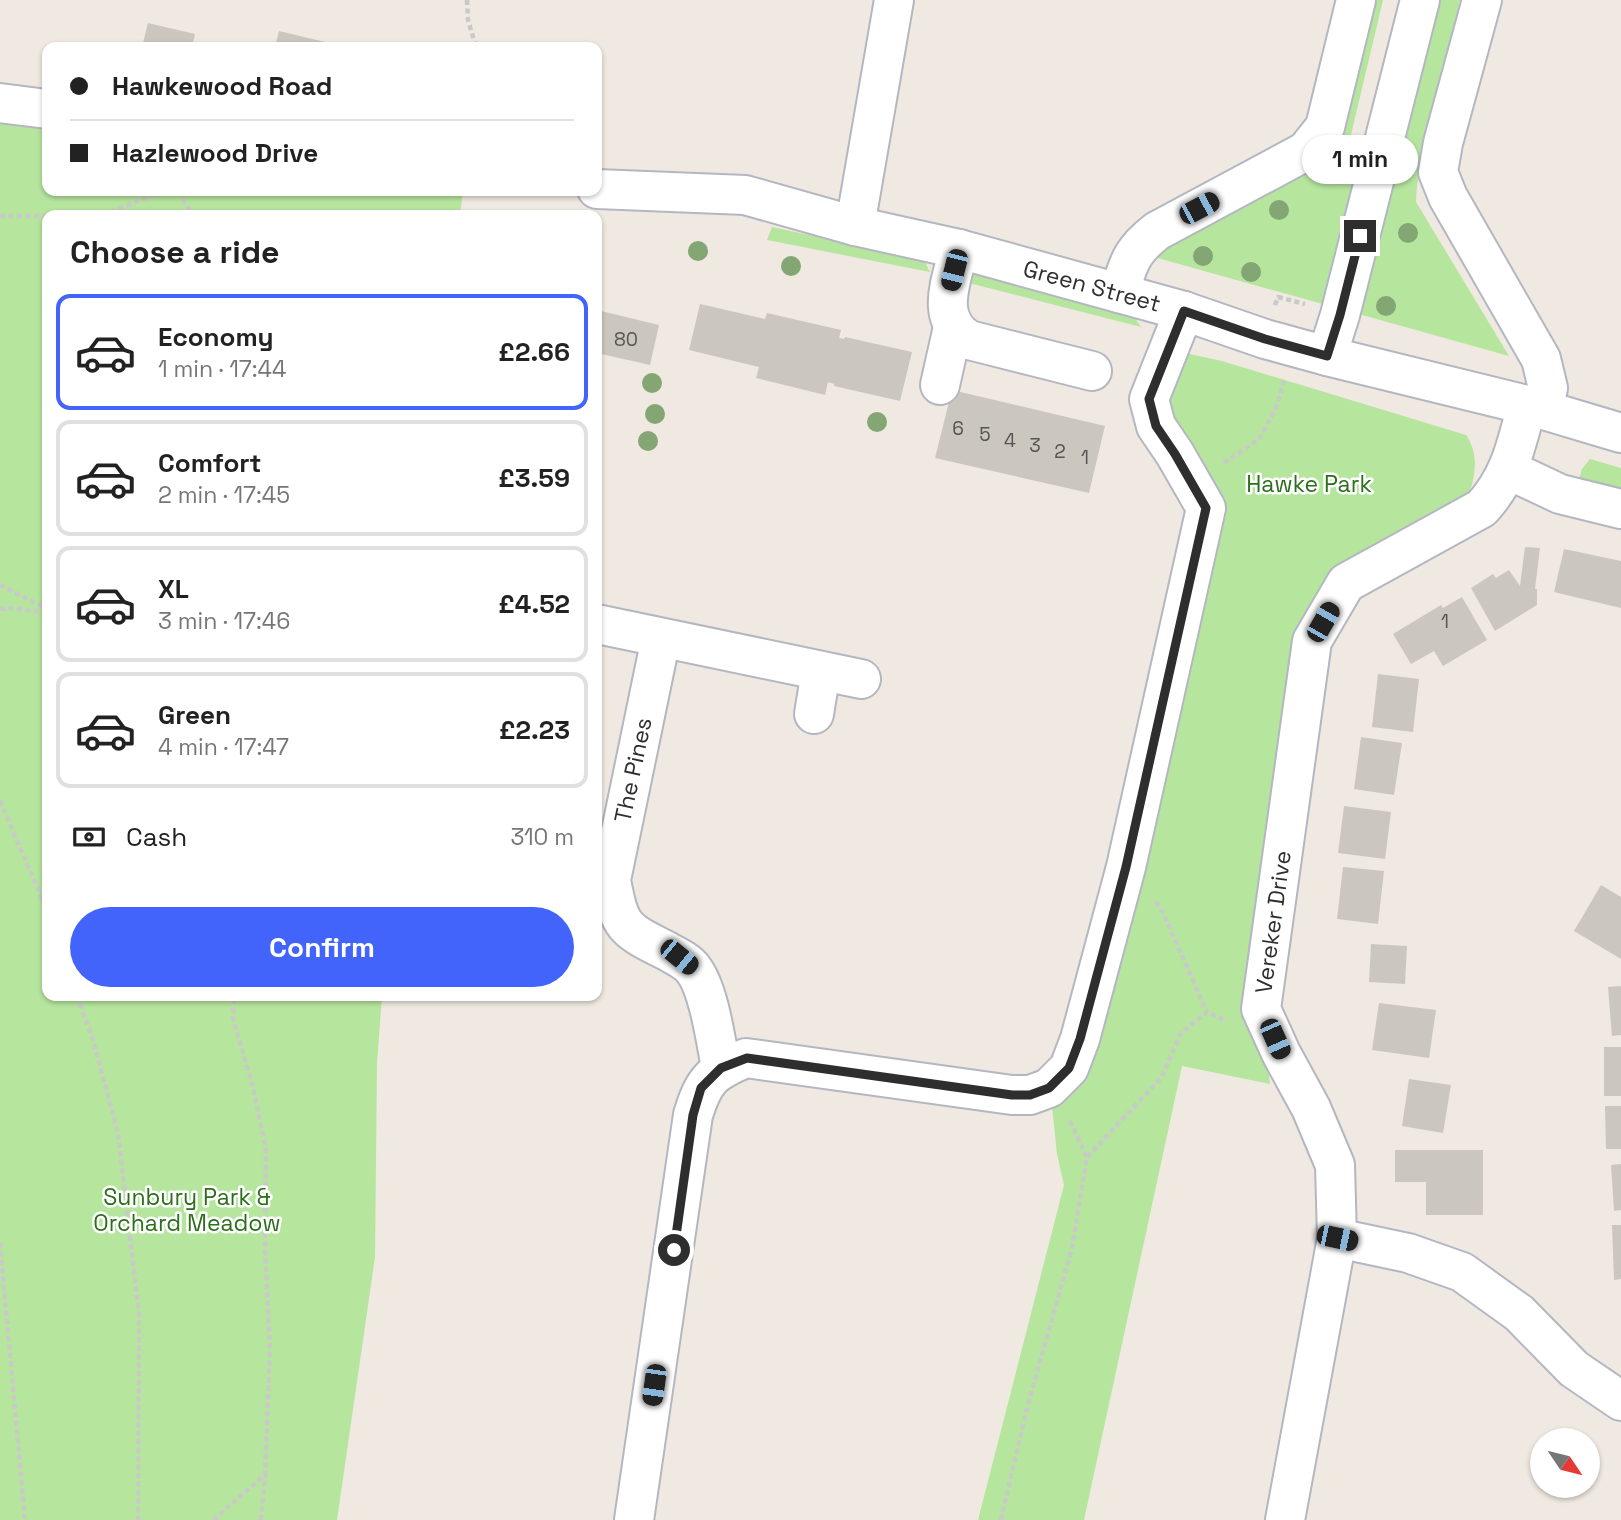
<!DOCTYPE html>
<meta charset="utf-8">
<style>
body{margin:0;font-family:"Space Grotesk",sans-serif;background:#f2f2f2;color:#222;height:100vh;display:flex;flex-direction:column;font-size:26px;white-space:nowrap}
*{box-sizing:border-box;margin:0}
p{font-size:23px;color:#767676}
.icon{flex:none;width:38px;height:38px;fill:none;stroke:currentColor;stroke-width:2;stroke-linecap:round;stroke-linejoin:round}
.map{position:relative;flex:1;overflow:hidden}
.sheet{position:absolute;left:42px;top:210px;width:560px;height:791px;display:flex;flex-direction:column;background:#fff;border-radius:14px;box-shadow:0 2px 5px #0004}
.sheet>*{flex:none}
.banner{position:absolute;left:42px;top:42px;width:560px;height:154px;border-radius:14px;box-shadow:0 2px 5px #0004;display:grid;align-content:center;height:154px;padding:0 28px;background:#fff}
.needle{width:46px;rotate:125deg}
.controls{position:absolute;left:1530px;top:1428px;display:grid;gap:14px}
.controls a{display:grid;place-items:center;width:70px;height:70px;border-radius:50%;background:#fff;box-shadow:0 2px 5px #0004;font-size:35px}
.end{position:absolute;width:32px;height:32px;margin:-16px;border:9px solid #2e2e2e;background:#fff;box-shadow:0 0 0 4px #fff}
.from{border-radius:50%}
.bubble{position:absolute;height:49px;border-radius:24px;background:#fff;box-shadow:0 2px 5px #0004;font-size:23px;font-weight:800;line-height:49px;text-align:center}
.car{position:absolute;width:21px;height:42px;margin:-21px -10px;border-radius:9px;box-shadow:0 0 5px 2px #0007;background:linear-gradient(#222 24%,#8ab4d8 0 40%,#222 0 76%,#8ab4d8 0 86%,#222 0)}
.banner b{display:flex;align-items:center;gap:24px;height:66px;font-size:26px}
.banner b+b{border-top:2px solid #e0e0e0}
.banner i{width:18px;height:18px;background:#222}
ul{padding:0;list-style:none}
li{display:flex;align-items:center;gap:21px;height:116px;margin:0 14px 10px;padding:0 14px;border:4px solid #e0e0e0;border-radius:14px}
li div{flex:1}
li b{display:block;font-size:26px}
li em{font-style:normal;font-weight:800}
li.selected{border-color:#4264fb}
li>.icon{width:63px;height:63px;stroke-width:1.5}
h2{padding:0 28px;font-size:32px;line-height:84px}
.pay{display:flex;align-items:center;gap:18px;height:77px;padding:0 28px;font-size:26px}
.pay p{margin-inline-start:auto}
.cta{display:flex;gap:14px;margin-top:auto;padding:14px 28px}
.cta a{flex:1;height:80px;border-radius:42px;background:#4264fb;color:#fff;font-size:28px;font-weight:800;line-height:80px;text-align:center}
.map>svg:first-child{display:block}
</style>
<div class="map">
<svg width="1621" height="1520" viewBox="0 0 1621 1520">
<rect width="100%" height="100%" fill="#efe9e1"/>
<!-- green -->
<g fill="#b6e59e">
<polygon points="1362,0 1383,0 1345,160 1393,178 1437,0 1460,0 1417,185 1416,202 1509,356 1147,255 1312,159"/>
<polygon points="0,103 47,109 47,191 463,191 460,215 47,215 47,996 382,996 377,1063 375,1257 337,1520 0,1520"/>
<polygon points="772,227 924,260 930,272 767,240"/>
<polygon points="968,271 1134,317 1141,327 965,282"/>
<path d="M1185,353L1222,361L1466,435C1479,453 1476,477 1468,496L1337,575L1313,599L1297,633L1267,1058L1270,1084L1182,1066L1084,1520H978L1064,1185L1057,1154L1052,1106L1220,518L1163,420Z"/>
<polygon points="1590,459 1621,468 1621,498 1584,487 1579,479 1582,469"/>
</g>
<!-- building -->
<g fill="#cbc7bf">
<polygon points="148,23 195,34 192,47 142,47"/>
<polygon points="279,31 342,46 342,47 275,47"/>
<polygon points="700,304 765,319 767,313 841,330 839,338 844,339 845,337 912,352 900,401 834,386 834,384 828,382 825,395 756,378 759,367 689,350"/>
<polygon points="597,310 659,325 650,365 597,353"/>
<polygon points="952,390 1105,426 1089,493 935,458"/>
<polygon points="1525,547 1540,548 1535,589 1537,589 1537,605 1495,631 1471,588 1493,574 1496,578 1509,570 1520,586"/>
<polygon points="1564,549 1621,561 1621,608 1554,592"/>
<polygon points="1462,597 1487,640 1443,666 1434,651 1411,664 1393,634 1441,605 1443,608"/>
<polygon points="1378,674 1419,679 1413,732 1372,727"/>
<polygon points="1361,737 1402,743 1394,795 1354,789"/>
<polygon points="1344,806 1391,812 1385,859 1338,853"/>
<polygon points="1343,867 1384,871 1378,924 1337,919"/>
<polygon points="1601,885 1621,897 1621,959 1574,931"/>
<polygon points="1371,944 1407,946 1405,984 1369,982"/>
<polygon points="1621,986 1621,1035 1612,1036 1608,987"/>
<polygon points="1379,1003 1436,1010 1429,1058 1372,1050"/>
<rect x="1604" y="1047" width="17" height="49"/>
<polygon points="1409,1079 1451,1085 1443,1133 1402,1126"/>
<polygon points="1605,1106 1621,1106 1621,1149 1606,1149"/>
<polygon points="1395,1150 1483,1150 1483,1215 1426,1215 1426,1182 1395,1182"/>
<polygon points="1621,1164 1621,1210 1614,1211 1611,1165"/>
<polygon points="1612,1225 1621,1225 1621,1279 1614,1280"/>
</g>
<g fill="none" stroke-linecap="round" stroke-linejoin="round">
<!-- minor casing -->
<g stroke="#b4b7c1" stroke-width="42">
<g id="minor">
<polyline points="1482,0 1443,143 1438,172 1448,197 1541,359 1548,388 1543,410"/>
<polyline points="0,103 47,109"/>
<polyline points="597,189 745,195 855,226 959,249 1184,311 1265,339 1327,356 1527,405 1621,433"/>
<polyline points="855,226 894,0"/>
<path d="M959,249C951,282 934,319 969,340L1092,371"/>
<path d="M1119,293C1129,263 1130,252 1157,231L1306,151L1325,127L1356,0"/>
<polyline points="1327,356 1340,315 1420,0"/>
<polyline points="940,385 953,327"/>
<polyline points="1509,470 1560,494 1621,509"/>
<polyline points="597,624 861,679"/>
<path d="M661,638L611,880C620,928 623,929 667,951C676,956 687,961 693,969C709,989 716,1042 721,1068"/>
<polyline points="814,714 821,671"/>
<polyline points="1337,1238 1408,1253 1462,1272 1519,1313 1574,1369 1621,1401"/>
<path d="M634,1520L693,1115C704,1079 712,1072 746,1058L1012,1095H1030L1049,1088L1069,1068L1080,1039L1126,867L1206,508L1175,454L1156,426L1149,399L1184,311"/>
<path d="M1285,1520L1337,1238L1335,1165L1311,1108L1281,1053L1261,1009L1312,641L1346,583L1482,508C1511,476 1516,445 1527,405"/>
</g>
</g>
<!-- path -->
<g stroke="#c9c9c9" stroke-width="4.5" stroke-dasharray="5 3.5" stroke-linecap="butt">
<polyline points="467,0 468,20 476,47"/>
<polyline points="181,191 182,199 193,215"/>
<polyline points="103,215 163,191"/>
<polyline points="0,216 47,216"/>
<polyline points="1275,305 1278,297 1305,304"/>
<polyline points="1224,463 1259,439 1276,408 1284,381"/>
<polyline points="0,585 47,609"/>
<polyline points="0,609 14,608 47,613"/>
<polyline points="0,801 47,910"/>
<polyline points="1156,902 1163,913 1207,1012"/>
<polyline points="77,996 92,1037 118,1133 139,1315 138,1520"/>
<polyline points="1087,1157 1161,1078 1181,1033 1207,1012 1227,1021"/>
<polyline points="0,1243 25,1520"/>
<polyline points="213,1520 265,1475 270,1349 265,1251 266,1149 252,1083 233,1019 234,996"/>
<polyline points="261,1520 265,1476"/>
<polyline points="1001,1520 1027,1408 1072,1248 1087,1157 1069,1119"/>
</g>
<!-- minor -->
<use href="#minor" stroke="#fff" stroke-width="38"/>
</g>
<!-- trees -->
<g fill="#84a574">
<circle cx="1279" cy="210" r="10"/>
<circle cx="1408" cy="233" r="10"/>
<circle cx="698" cy="251" r="10"/>
<circle cx="1203" cy="256" r="10"/>
<circle cx="791" cy="266" r="10"/>
<circle cx="1251" cy="272" r="10"/>
<circle cx="1386" cy="306" r="10"/>
<circle cx="652" cy="383" r="10"/>
<circle cx="655" cy="414" r="10"/>
<circle cx="877" cy="422" r="10"/>
<circle cx="648" cy="441" r="10"/>
</g>
<g fill="none" stroke-linecap="round" stroke-linejoin="round">
<!-- route -->
<polyline stroke="#2e2e2e" stroke-width="9" points="674,1250 693,1115 701,1088 721,1068 747,1058 1012,1095 1030,1095 1049,1088 1069,1068 1080,1039 1126,867 1206,508 1175,454 1156,426 1149,399 1184,311 1265,339 1327,356 1340,315 1360,236"/>
</g>
<g text-anchor="middle" dominant-baseline="central" stroke-width="5" stroke-linejoin="round" paint-order="stroke">
<!-- number labels -->
<g font-size="19" fill="#555452">
<text x="626" y="339">80</text>
<text x="958" y="428">6</text>
<text x="985" y="434">5</text>
<text x="1010" y="440">4</text>
<text x="1035" y="445">3</text>
<text x="1060" y="451">2</text>
<text x="1085" y="457">1</text>
<text x="1445" y="621">1</text>
</g>
<!-- street labels -->
<g font-size="23" fill="#2e2e2e" stroke="#fff">
<text transform="translate(1092 286) rotate(15)">Green Street</text>
<text transform="translate(633 770) rotate(-78)">The Pines</text>
<text transform="translate(1273 922) rotate(-82)">Vereker Drive</text>
</g>
<!-- park labels -->
<g font-size="23" fill="#2c6e1b" stroke="#fff">
<text x="1309" y="484">Hawke Park</text>
<text x="187" y="1197">Sunbury Park &amp;<tspan x="187" dy="26">Orchard Meadow</tspan></text>
</g>
</g>
</svg>
<div class="controls">
<a><svg class="needle" viewBox="-14 -14 28 28"><path d="M0-13l5 13h-10z" fill="#e53935"/><path d="M0 13l5-13h-10z" fill="#767676"/></svg></a>
</div>
<i class="end from" style="left:674px;top:1250px"></i>
<i class="end" style="left:1360px;top:236px"></i>
<div class="bubble" style="left:1302px;top:135px;width:116px">1 min</div>
<i class="car" style="left:1199px;top:208px;rotate:62deg"></i>
<i class="car" style="left:954px;top:270px;rotate:194deg"></i>
<i class="car" style="left:1323px;top:622px;rotate:30deg"></i>
<i class="car" style="left:679px;top:957px;rotate:129deg"></i>
<i class="car" style="left:1275px;top:1039px;rotate:156deg"></i>
<i class="car" style="left:1337px;top:1238px;rotate:102deg"></i>
<i class="car" style="left:654px;top:1385px;rotate:188deg"></i>
<div class="banner">
<b><i class="from"></i>Hawkewood Road</b>
<b><i></i>Hazlewood Drive</b>
</div>
<section class="sheet">
<h2>Choose a ride</h2>
<ul>
<li class="selected"><svg class="icon" aria-label="car" viewBox="0 0 24 24"><path d="M5 17H2v-5l4-1 3-4h7l3 4 3 1v5h-3M9 17h6M6 11h13"/><circle cx="7" cy="17" r="2"/><circle cx="17" cy="17" r="2"/></svg><div><b>Economy</b><p>1 min · 17:44</p></div><em>£2.66</em></li>
<li><svg class="icon" aria-label="car" viewBox="0 0 24 24"><path d="M5 17H2v-5l4-1 3-4h7l3 4 3 1v5h-3M9 17h6M6 11h13"/><circle cx="7" cy="17" r="2"/><circle cx="17" cy="17" r="2"/></svg><div><b>Comfort</b><p>2 min · 17:45</p></div><em>£3.59</em></li>
<li><svg class="icon" aria-label="car" viewBox="0 0 24 24"><path d="M5 17H2v-5l4-1 3-4h7l3 4 3 1v5h-3M9 17h6M6 11h13"/><circle cx="7" cy="17" r="2"/><circle cx="17" cy="17" r="2"/></svg><div><b>XL</b><p>3 min · 17:46</p></div><em>£4.52</em></li>
<li><svg class="icon" aria-label="car" viewBox="0 0 24 24"><path d="M5 17H2v-5l4-1 3-4h7l3 4 3 1v5h-3M9 17h6M6 11h13"/><circle cx="7" cy="17" r="2"/><circle cx="17" cy="17" r="2"/></svg><div><b>Green</b><p>4 min · 17:47</p></div><em>£2.23</em></li>
</ul>
<div class="pay"><svg class="icon" aria-label="cash" viewBox="0 0 24 24"><path d="M3 7h18v10H3z"/><circle cx="12" cy="12" r="2"/></svg>Cash<p>310 m</p></div>
<div class="cta"><a>Confirm</a></div>
</section>
</div>
